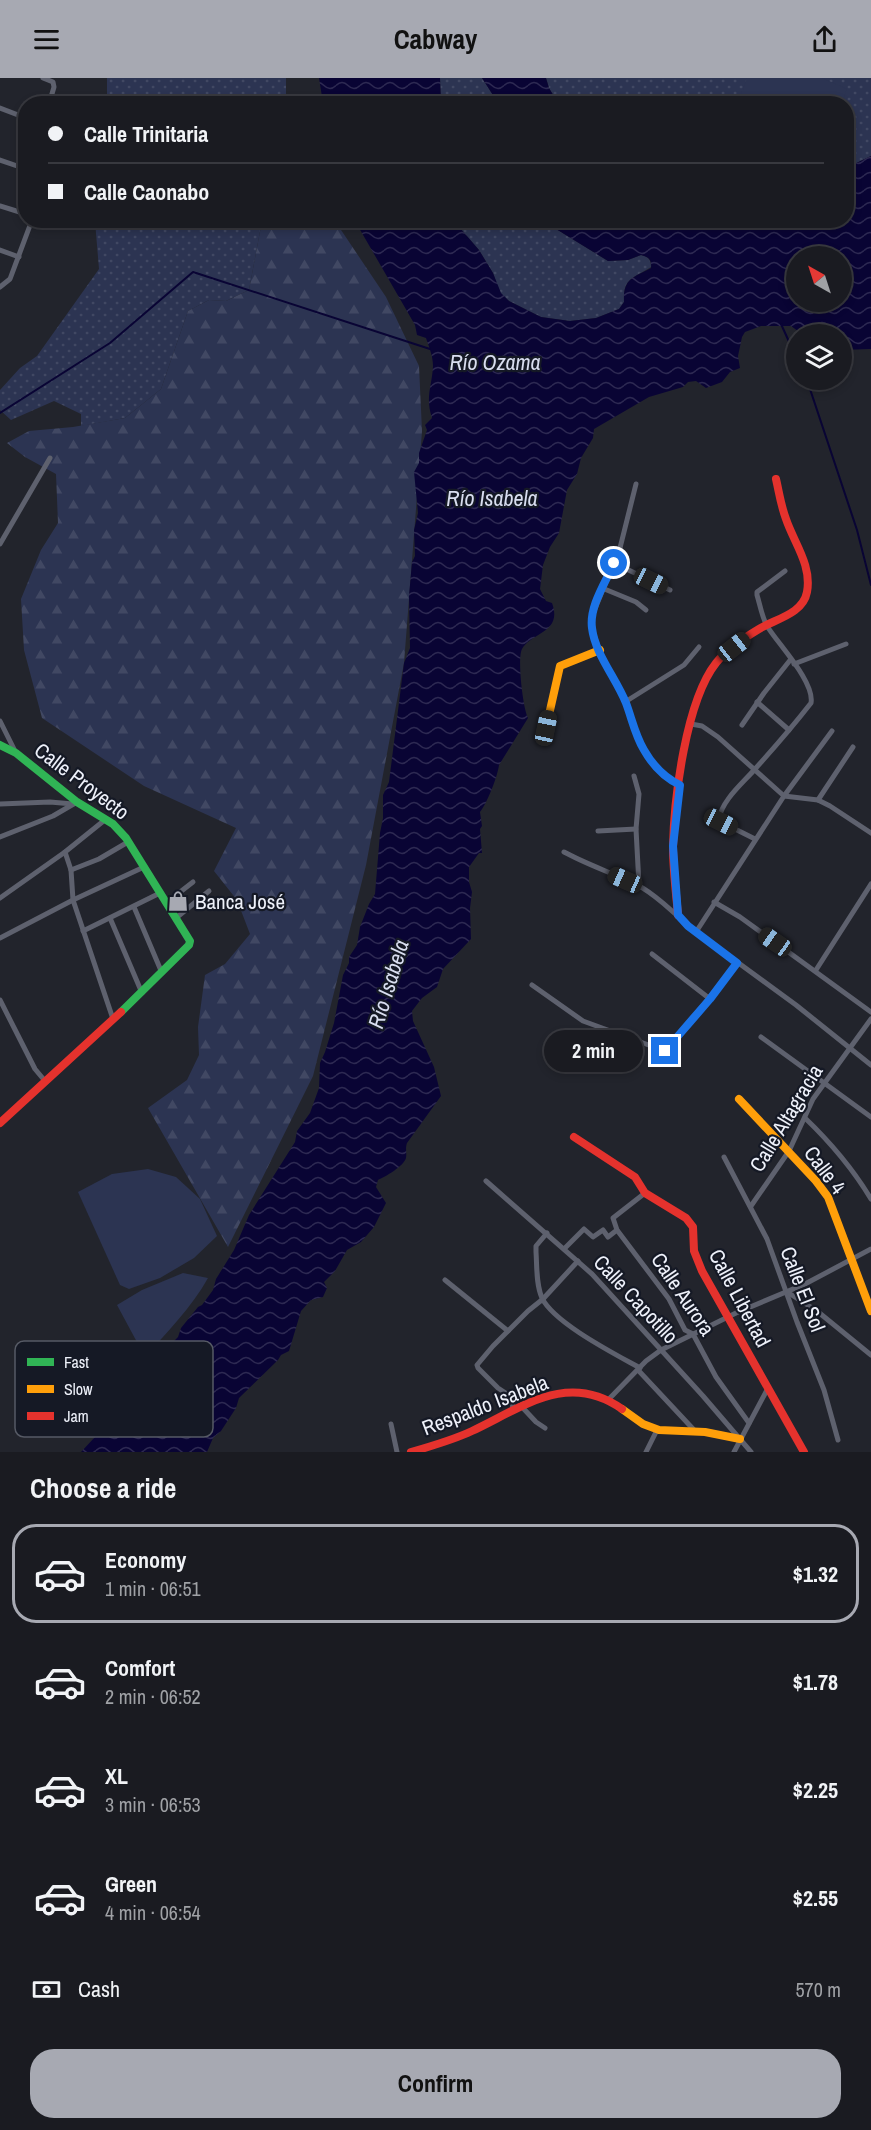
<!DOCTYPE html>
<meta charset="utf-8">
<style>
body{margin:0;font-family:"Archivo Narrow",sans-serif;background:#27282e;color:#f1f3f6;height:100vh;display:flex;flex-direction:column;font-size:22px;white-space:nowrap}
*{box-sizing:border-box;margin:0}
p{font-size:20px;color:#9fa1a5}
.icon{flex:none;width:33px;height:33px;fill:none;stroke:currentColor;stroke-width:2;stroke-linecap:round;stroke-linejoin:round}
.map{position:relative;height:1374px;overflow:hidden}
.details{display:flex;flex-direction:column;background:#1a1b21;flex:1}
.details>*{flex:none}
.banner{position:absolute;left:18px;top:18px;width:836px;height:132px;border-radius:24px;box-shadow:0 3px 9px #0003,0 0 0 2px #38393f;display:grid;align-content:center;height:132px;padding:0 30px;background:#1a1b21}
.needle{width:39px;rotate:321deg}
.controls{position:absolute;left:786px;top:168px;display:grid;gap:12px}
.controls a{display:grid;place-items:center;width:66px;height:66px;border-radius:50%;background:#1a1b21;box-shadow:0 3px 9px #0003,0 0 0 2px #38393f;font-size:30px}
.end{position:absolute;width:27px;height:27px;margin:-14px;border:8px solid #1a73e8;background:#fff;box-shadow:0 0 0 3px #fff}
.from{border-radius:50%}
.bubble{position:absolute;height:42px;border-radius:21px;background:#1a1b21;box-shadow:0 3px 9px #0003,0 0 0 2px #38393f;font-size:20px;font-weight:700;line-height:42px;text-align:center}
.car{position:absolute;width:18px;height:36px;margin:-18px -9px;border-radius:8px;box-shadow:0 0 4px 2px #0007;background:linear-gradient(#222 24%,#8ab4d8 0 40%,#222 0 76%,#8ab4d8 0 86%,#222 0)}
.banner b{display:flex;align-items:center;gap:21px;height:57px;font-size:22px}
.banner b+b{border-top:2px solid #38393f}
.banner i{width:15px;height:15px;background:#f1f3f6}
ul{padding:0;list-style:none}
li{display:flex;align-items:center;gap:18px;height:99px;margin:0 12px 9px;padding:0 18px;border:3px solid transparent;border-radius:24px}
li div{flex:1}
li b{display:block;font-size:22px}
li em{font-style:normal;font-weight:700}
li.active{border-color:#a7a9b2}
li>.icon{width:54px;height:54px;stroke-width:1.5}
h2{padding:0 30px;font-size:27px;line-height:72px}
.pay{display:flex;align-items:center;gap:15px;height:66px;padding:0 30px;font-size:22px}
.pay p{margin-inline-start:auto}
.button{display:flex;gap:12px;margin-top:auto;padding:12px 30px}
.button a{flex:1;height:69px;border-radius:24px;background:#a7a9b2;color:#111;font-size:24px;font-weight:700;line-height:69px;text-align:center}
header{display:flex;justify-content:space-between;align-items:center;height:78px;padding:0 30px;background:#a7a9b2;color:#111;font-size:27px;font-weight:700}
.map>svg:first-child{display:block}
</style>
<header><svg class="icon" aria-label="menu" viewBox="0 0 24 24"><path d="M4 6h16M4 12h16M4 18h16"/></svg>Cabway<svg class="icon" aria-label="share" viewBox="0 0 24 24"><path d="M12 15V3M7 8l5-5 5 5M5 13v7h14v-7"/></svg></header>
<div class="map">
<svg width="871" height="1374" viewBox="0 0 871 1374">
<defs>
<pattern id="grass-dots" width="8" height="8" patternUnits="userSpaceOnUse" patternTransform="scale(1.5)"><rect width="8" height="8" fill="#2c3452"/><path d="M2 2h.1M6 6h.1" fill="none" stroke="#414863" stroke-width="1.8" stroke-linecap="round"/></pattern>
<pattern id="forest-firs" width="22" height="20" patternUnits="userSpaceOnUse" patternTransform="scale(1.5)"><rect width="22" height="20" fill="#2c3452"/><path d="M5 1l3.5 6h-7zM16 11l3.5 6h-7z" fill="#414863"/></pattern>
<pattern id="water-waves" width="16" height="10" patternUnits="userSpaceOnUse" patternTransform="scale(1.5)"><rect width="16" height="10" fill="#090434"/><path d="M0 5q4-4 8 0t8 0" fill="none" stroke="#2d2952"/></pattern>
</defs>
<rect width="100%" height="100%" fill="#22242c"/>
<!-- grass -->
<g fill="url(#grass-dots)">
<rect x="107" y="0" width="179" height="25"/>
<polygon points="440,0 482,0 498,25 441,25"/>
<polygon points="546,0 871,0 871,78 846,90 846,26 558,25 549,10"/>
<polygon points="95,143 262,143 249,212 226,223 209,222 188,233 161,311 125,340 81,348 81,336 54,323 11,342 0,332 0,312 20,290 37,278 99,191"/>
<path d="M454,143H543L608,183L628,182L641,177C648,179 651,181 651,189C632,201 623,200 624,224L619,231L596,240L570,243L541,239L509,223L500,215L493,195L479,172Z"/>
<path d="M725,143H795C774,157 748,149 725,143Z"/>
</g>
<!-- forest -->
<polygon fill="url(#forest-firs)" points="262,143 335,143 386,219 419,288 422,353 404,585 366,787 313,998 228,1169 148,1030 187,1002 199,977 198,949 205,897 225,886 250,856 237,822 214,793 236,750 144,708 42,640 24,572 21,521 41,472 58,445 56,396 25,379 7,365 29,353 73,349 125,340 161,311 188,233 209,222 226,223 249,212"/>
<!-- park -->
<g fill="#2c3452">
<polygon points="747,0 822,0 847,11 842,25 738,25"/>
<polygon points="148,1091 176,1099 200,1121 217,1158 194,1180 160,1200 129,1211 120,1207 78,1114 112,1096"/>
<path d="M183,1195L208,1200C192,1229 167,1254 145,1279L117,1227L142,1212Z"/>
</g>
<!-- water -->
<g fill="url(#water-waves)" fill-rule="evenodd">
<polygon points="319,0 440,0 441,25 323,25"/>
<polygon points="482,0 546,0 549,10 558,25 498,25"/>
<path d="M871,78V271L842,272V256H802L791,248H761L745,254L742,259L738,278L740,290L730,294L722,304L706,310L696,303L688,304L683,309L649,319L594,351L593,360L581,380L577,396L567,412L559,455L550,469L543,487L540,511L546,523L552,525C563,555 531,554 522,571C517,581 523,630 528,640L499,687C498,697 487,726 480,734L482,748L480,751L482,775H479L469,789V804L472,814L470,830L471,861L443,891L437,909L422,920L412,933L413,943L434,989L441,1018L407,1065C405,1071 407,1075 406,1080C404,1088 385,1099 378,1102L376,1109L386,1125L374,1149L361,1164L347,1172L335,1193L324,1204L327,1210L323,1219L311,1222L301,1233L289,1273L281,1277L278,1282L239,1320L236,1330L221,1353L213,1360L207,1374H81L94,1360L99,1351L116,1335L118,1327L145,1301L154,1295L152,1291L164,1273L178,1259L181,1250L198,1229L202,1227L213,1212L216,1201L234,1172L249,1137L295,1064L297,1053L310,1035L319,1010L320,985L325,974L334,945L343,897L349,885V879L357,867L360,849L369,826L375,816L380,755L383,740V717L389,704L404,585L410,570L409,518L412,484L415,478L414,452L418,435L414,394L419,385V375L427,352L425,347L432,340C425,319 432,308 433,288C433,278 429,269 426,260L417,257L415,247L355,143H454L479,172L493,195L501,215L509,223L541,239L570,243L596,240L619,231L624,224C623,201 632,200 651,190C652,181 648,179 641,177L628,182L608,183L543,143L725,142L752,149L770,151L785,148L795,143L846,142V90ZM842,178V224H796V178Z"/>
</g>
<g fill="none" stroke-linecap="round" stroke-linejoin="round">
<!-- stream -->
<g stroke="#090434" stroke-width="2">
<polyline points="781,246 796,279"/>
<polyline points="807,302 857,452 871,507"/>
<polyline points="0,335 110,265 193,194 430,271"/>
</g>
<!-- street -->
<g stroke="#5e616e" stroke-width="5">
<polyline points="43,0 53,4 54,9 49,26"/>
<polyline points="0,30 26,40"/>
<polyline points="0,82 26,91"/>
<polyline points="0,128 26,136"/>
<polyline points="0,172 19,179"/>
<polyline points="0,209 10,201 32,142"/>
<path d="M636,406L620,470L592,538C591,569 614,596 625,624C632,640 635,657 644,672C652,686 665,699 680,707"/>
<polyline points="0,466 50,380"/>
<polyline points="614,485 670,512"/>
<polyline points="602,510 636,524 646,532"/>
<polyline points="794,586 846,566"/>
<polyline points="625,624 684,587 699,569"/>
<polyline points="757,624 789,652"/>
<polyline points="0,643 15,673"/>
<polyline points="691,646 702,648 718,659 784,718 818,722 830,728 871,755"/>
<polyline points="742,647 764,615 791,581"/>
<polyline points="634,698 639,716 636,751 639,807"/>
<polyline points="818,722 853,669"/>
<polyline points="0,726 50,724 73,726"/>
<polyline points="598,753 636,751"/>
<polyline points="0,759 53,738 77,724"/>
<path d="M755,761L721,744L719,741C722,722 743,705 755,691C774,670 793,648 811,625C815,604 778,566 767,548C762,539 760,527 757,517V514L785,493"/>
<polyline points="65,774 71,792 73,822 113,941"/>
<path d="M564,774C588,787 613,795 637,807C652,814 676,836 688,848L796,927L871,987"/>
<polyline points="71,792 99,781 128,764"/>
<polyline points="0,820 65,774 106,741"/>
<polyline points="714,824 740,839 871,934"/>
<polyline points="166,825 193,804"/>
<polyline points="134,829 162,895"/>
<polyline points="110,840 142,915"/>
<polyline points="176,840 209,813"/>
<polyline points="83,853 160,815"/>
<polyline points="696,854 784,718 832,653"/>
<polyline points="0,860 73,822 144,789"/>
<polyline points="652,876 710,921"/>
<polyline points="816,892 871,806"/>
<polyline points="532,907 583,943 665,973 669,970 737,885"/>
<polyline points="0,922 35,991 45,1003"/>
<polyline points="761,959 871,1039"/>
<path d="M805,1040C830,1064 853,1091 871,1121"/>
<polyline points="724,1079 767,1161 797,1244 824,1312 838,1362"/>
<polyline points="486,1103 592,1196 703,1318 751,1374"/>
<polyline points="645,1115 613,1140 617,1152 669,1221 685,1252 693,1256 716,1299 749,1345"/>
<polyline points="751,1128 789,1073 813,1021 871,941"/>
<path d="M547,1155L536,1168V1174C537,1188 536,1207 542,1220C554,1245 615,1276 640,1290"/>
<polyline points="565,1170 584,1151 593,1159 603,1152 608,1159 617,1152"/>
<polyline points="445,1202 508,1253"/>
<polyline points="787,1214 817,1233 871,1277"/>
<polyline points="638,1292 695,1353"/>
<polyline points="609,1321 646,1283 661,1272 736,1235 805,1206 871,1171"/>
<polyline points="522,1329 536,1344 545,1350"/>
<polyline points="512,1333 513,1325 510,1318 498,1310 478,1290 477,1287 493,1268 528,1233 543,1221 578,1183"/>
<polyline points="391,1346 397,1374"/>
<polyline points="646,1374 657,1352"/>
<polyline points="734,1374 768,1310"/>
</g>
<!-- fast -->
<polyline stroke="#30b455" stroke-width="8" points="0,667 16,675 77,724 113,746 126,760 190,863 189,867 121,934"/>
<!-- slow -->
<g stroke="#ff9f0a" stroke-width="8">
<polyline points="546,650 560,588 600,572"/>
<polyline points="739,1021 816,1103 828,1119 871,1233"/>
<polyline points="622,1331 643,1346 659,1352 705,1354 740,1361"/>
</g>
<!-- jam -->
<g stroke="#e5322d" stroke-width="8">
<path d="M678,837C676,814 673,792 673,769C674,720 686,623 716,585C727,571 744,560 759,551C775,541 803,536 807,514C812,487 794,465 786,441C781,428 779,414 776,401"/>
<polyline points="0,1045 121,934"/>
<polyline points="574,1059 635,1099 645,1115 686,1140 693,1149 694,1173 702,1193 804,1374"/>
<path d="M411,1374C432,1368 453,1362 472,1353C523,1329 568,1293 622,1331"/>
</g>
</g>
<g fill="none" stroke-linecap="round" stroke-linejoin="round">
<!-- route -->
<path stroke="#1a73e8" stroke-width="8" d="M614,485C606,504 589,528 592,550C595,576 616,600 626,625C632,641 635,657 644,672C652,686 665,700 680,707L673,768L678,837L688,848L737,885L710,921L665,973"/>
</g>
<!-- icons -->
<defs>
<g id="shop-bare" transform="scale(1.62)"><path d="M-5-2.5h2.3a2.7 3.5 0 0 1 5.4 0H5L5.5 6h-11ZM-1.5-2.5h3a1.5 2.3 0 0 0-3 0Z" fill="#a7a9b2" stroke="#151925" stroke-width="2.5" paint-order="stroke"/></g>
</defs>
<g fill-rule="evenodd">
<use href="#shop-bare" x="178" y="823"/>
</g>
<g text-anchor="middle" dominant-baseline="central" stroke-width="4.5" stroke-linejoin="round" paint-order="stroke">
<!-- street labels -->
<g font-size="21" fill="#eef1fa" stroke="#151925">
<text transform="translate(82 703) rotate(37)">Calle Proyecto</text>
<text transform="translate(786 1040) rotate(-59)">Calle Altagracia</text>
<text transform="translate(825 1092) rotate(53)">Calle 4</text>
<text transform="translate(803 1211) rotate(69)">Calle El Sol</text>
<text transform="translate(683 1216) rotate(56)">Calle Aurora</text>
<text transform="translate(740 1220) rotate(62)">Calle Libertad</text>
<text transform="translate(636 1221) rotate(47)">Calle Capotillo</text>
<text transform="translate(485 1327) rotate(-21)">Respaldo Isabela</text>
</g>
<!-- poi labels -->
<g font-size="21" fill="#eef1fa" stroke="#151925" text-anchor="start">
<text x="195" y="823">Banca José</text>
</g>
<!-- water labels -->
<g font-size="22" font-style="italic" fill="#d9def0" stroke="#151925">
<text x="495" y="284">Río Ozama</text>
<text x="492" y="420">Río Isabela</text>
<text transform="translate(388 906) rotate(-73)">Río Isabela</text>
</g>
</g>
<!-- legend -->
<rect x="15" y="1263" width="198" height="96" rx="9" fill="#151925" stroke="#565a65" stroke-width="1.5"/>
<rect x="27" y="1280" width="27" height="8" fill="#30b455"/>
<rect x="27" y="1307" width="27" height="8" fill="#ff9f0a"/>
<rect x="27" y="1334" width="27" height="8" fill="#e5322d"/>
<g font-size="16" fill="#eef1fa">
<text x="64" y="1290">Fast</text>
<text x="64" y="1317">Slow</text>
<text x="64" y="1344">Jam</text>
</g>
</svg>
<div class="controls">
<a><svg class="needle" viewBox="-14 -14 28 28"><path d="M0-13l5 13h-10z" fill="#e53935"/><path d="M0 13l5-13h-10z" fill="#9fa1a5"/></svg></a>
<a><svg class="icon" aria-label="layers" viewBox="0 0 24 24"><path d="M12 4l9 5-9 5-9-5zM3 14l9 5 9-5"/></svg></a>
</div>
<i class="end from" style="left:614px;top:485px"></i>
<i class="end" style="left:665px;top:973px"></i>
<div class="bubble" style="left:544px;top:952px;width:99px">2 min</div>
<i class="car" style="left:651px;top:503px;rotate:116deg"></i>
<i class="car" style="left:734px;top:569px;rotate:52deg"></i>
<i class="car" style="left:546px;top:650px;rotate:12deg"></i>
<i class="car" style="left:721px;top:744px;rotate:117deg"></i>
<i class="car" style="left:625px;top:802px;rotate:294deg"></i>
<i class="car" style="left:775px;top:864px;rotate:305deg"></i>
<div class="banner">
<b><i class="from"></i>Calle Trinitaria</b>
<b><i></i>Calle Caonabo</b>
</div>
</div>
<section class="details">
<h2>Choose a ride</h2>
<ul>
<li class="active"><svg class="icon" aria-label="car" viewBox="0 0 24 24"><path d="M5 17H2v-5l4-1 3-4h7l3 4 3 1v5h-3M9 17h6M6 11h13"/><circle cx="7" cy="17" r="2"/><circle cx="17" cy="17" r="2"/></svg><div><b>Economy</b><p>1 min · 06:51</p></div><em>$1.32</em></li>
<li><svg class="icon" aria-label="car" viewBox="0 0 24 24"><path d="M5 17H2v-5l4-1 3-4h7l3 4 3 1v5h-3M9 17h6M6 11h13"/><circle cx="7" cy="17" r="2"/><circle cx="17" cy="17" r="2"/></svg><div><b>Comfort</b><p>2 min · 06:52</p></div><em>$1.78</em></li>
<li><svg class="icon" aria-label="car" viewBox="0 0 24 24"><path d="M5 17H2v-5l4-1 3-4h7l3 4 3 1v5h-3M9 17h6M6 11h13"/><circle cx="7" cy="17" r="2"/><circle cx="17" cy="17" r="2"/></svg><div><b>XL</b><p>3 min · 06:53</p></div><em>$2.25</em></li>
<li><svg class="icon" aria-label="car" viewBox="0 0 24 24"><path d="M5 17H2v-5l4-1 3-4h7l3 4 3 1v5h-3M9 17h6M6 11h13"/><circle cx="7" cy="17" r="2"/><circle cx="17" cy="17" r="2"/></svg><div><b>Green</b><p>4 min · 06:54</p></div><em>$2.55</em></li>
</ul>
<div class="pay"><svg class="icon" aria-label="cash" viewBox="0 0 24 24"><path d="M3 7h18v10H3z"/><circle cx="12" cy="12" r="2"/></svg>Cash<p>570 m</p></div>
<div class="button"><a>Confirm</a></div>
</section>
